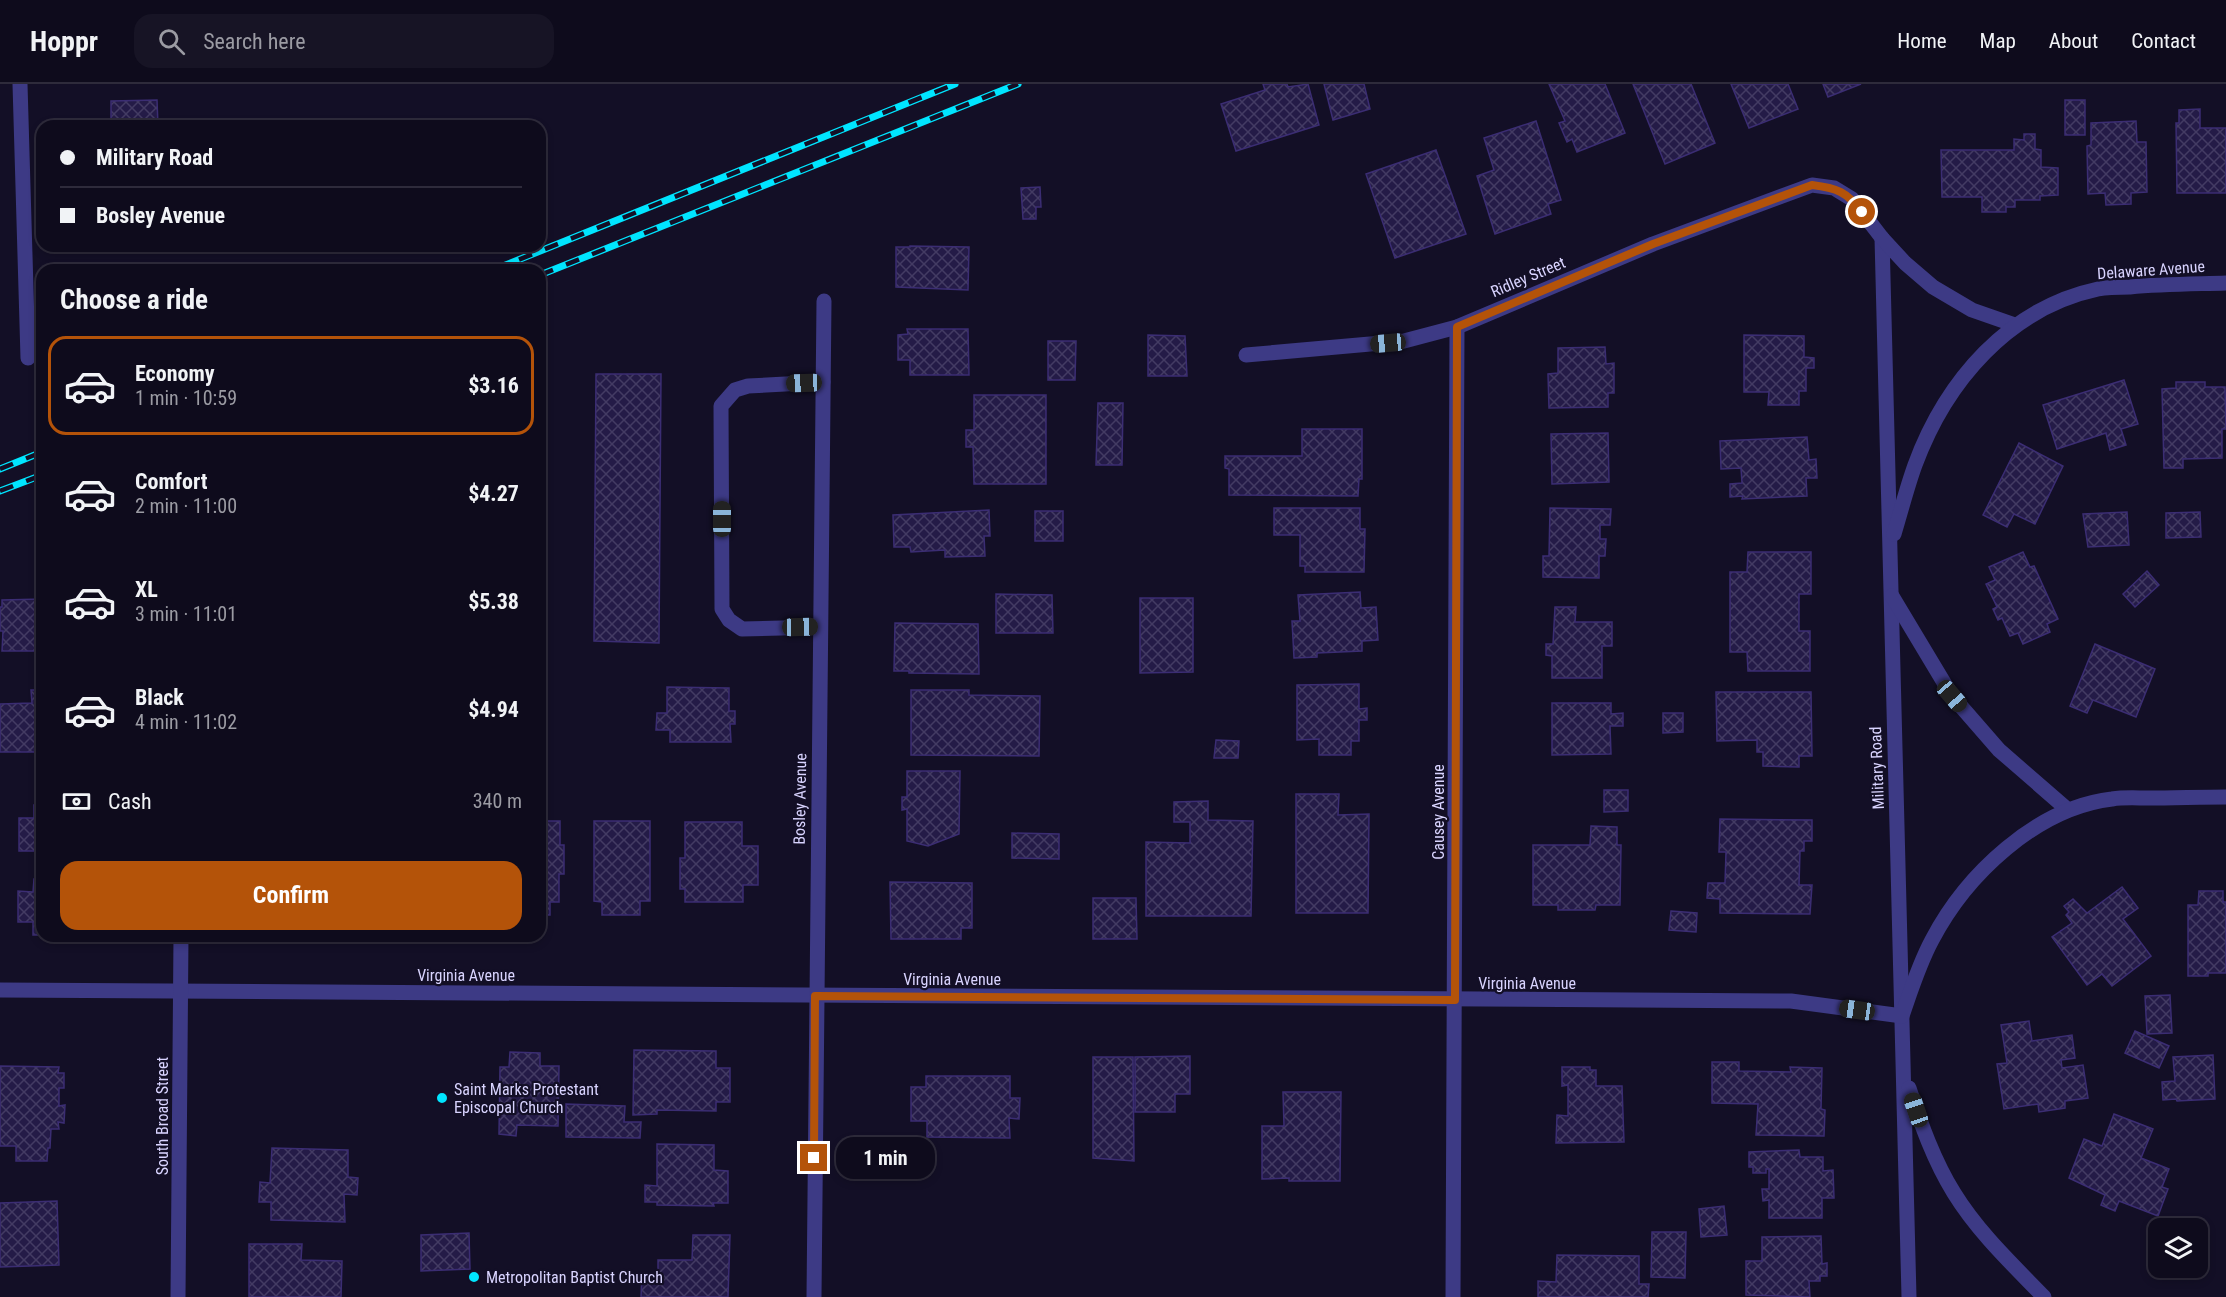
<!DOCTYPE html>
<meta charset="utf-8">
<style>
body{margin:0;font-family:"Roboto Condensed",sans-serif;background:#171425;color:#f1f3f6;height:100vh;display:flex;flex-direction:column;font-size:22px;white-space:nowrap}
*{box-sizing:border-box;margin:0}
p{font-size:20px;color:#9b9ba3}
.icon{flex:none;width:33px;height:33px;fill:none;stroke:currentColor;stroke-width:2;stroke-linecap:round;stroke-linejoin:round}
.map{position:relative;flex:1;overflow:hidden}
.drawer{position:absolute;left:36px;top:180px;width:510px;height:678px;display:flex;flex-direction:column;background:#0e0b1c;border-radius:18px;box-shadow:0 3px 9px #0003,0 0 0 2px #2e2b3b}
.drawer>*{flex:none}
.hud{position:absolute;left:36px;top:36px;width:510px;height:132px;border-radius:18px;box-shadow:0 3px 9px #0003,0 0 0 2px #2e2b3b;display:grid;align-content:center;height:132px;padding:0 24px;background:#0e0b1c}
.fabs{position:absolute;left:2148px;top:1134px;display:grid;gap:12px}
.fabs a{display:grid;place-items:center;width:60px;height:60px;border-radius:12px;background:#0e0b1c;box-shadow:0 3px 9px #0003,0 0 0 2px #2e2b3b;font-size:30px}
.end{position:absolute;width:27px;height:27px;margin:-14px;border:8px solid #b45309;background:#fff;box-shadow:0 0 0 3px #fff}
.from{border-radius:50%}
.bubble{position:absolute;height:42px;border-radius:18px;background:#0e0b1c;box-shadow:0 3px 9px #0003,0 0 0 2px #2e2b3b;font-size:20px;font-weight:700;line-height:42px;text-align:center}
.car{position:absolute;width:18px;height:36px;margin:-18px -9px;border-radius:8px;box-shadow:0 0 4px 2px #0007;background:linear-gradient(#222 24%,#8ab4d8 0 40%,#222 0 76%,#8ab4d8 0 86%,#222 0)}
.hud b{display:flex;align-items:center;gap:21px;height:57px;font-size:22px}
.hud b+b{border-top:2px solid #2e2b3b}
.hud i{width:15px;height:15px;background:#f1f3f6}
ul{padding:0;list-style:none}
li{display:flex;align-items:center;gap:18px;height:99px;margin:0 12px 9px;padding:0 12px;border:3px solid transparent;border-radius:18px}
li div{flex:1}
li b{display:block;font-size:22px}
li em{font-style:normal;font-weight:700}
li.current{border-color:#b45309}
li>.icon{width:54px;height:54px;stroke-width:1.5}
h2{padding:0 24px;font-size:27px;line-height:72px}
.pay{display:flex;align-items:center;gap:15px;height:66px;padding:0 24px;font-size:22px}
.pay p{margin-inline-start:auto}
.button{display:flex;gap:12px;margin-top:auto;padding:12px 24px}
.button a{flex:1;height:69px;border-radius:18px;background:#b45309;color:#fff;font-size:24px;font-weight:700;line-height:69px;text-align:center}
header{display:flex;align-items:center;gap:36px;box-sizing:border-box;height:84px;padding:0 30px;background:#0e0b1c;border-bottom:2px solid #2e2b3b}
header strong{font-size:28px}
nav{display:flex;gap:33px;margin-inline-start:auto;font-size:21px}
.search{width:420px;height:54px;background:#171425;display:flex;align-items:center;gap:15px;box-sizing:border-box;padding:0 21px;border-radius:18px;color:#9b9ba3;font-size:22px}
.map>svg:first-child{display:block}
</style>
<header>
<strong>Hoppr</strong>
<div class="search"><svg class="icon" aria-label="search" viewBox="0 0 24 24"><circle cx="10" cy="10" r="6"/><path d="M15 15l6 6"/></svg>Search here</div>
<nav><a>Home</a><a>Map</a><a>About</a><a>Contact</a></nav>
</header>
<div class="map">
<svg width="2226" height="1213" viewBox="0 0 2226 1213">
<defs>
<pattern id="building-cross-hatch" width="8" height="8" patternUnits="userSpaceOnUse" patternTransform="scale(1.5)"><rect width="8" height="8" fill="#241b47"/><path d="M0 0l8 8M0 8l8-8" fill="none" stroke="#433b63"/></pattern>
</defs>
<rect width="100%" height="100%" fill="#130f26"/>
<!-- building -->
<g fill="url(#building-cross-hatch)" stroke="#3b2d73" stroke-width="1.5">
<polygon points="1263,0 1287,0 1288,3 1308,0 1319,41 1236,67 1221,20 1265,6"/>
<polygon points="1324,0 1364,0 1370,25 1333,36"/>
<polygon points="1549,0 1605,0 1625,49 1577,68 1572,55 1567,58 1559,39 1565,37"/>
<polygon points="1633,0 1691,0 1715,59 1665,80"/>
<polygon points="1731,0 1788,0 1798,25 1749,44"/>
<polygon points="1823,0 1861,0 1828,13"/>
<polygon points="157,16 158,42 111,42 111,17"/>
<rect x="2065" y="16" width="20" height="35"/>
<polygon points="2200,25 2200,44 2226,44 2226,109 2177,109 2176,39 2179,39 2179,26"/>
<polygon points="1536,37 1561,116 1548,120 1551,130 1495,150 1477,92 1494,86 1484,54"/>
<polygon points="2136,37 2137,58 2146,58 2147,108 2131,109 2131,120 2106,121 2105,109 2088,110 2087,62 2091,61 2091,39"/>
<polygon points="2024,50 2035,50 2035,65 2041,66 2041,83 2058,84 2058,111 2040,112 2040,116 2015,116 2015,123 2006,123 2006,128 1982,128 1982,113 1942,113 1941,66 2014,66 2014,55 2024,56"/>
<polygon points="1436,66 1466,150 1395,174 1366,90"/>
<polygon points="1040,103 1041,123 1036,123 1036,135 1023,135 1021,104"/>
<polygon points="910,162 969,163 968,206 896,203 896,163 910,163"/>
<polygon points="907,245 968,245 969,291 910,291 910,276 898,276 898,251 908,250"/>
<polygon points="1148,251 1185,252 1187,292 1148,292"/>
<polygon points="1744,251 1804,252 1804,273 1814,274 1814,284 1806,284 1806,307 1799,307 1799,321 1768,321 1769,308 1744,308"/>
<polygon points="1048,257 1076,257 1075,296 1048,296"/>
<polygon points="1605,263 1606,280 1614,279 1614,309 1608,309 1608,323 1549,324 1548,290 1558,289 1558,264"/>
<polygon points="596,290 661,290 659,559 594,557"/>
<polygon points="2124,296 2138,340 2121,345 2126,361 2110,366 2106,349 2057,365 2043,321"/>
<polygon points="2176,298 2205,298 2205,303 2225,303 2226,345 2222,345 2222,374 2183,375 2183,384 2164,384 2162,305 2176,304"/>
<polygon points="974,311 1046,311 1046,400 974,400 973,363 966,363 966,346 974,346"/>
<polygon points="1098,319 1123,319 1122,381 1096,381"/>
<polygon points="1302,345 1362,345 1362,395 1359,395 1358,412 1229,411 1229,385 1225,384 1225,372 1302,372"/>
<polygon points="1608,349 1609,398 1552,400 1551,350"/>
<polygon points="1807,353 1809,376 1816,375 1817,394 1806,394 1807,412 1742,415 1743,412 1730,413 1730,400 1742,399 1741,384 1721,385 1720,357"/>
<polygon points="2019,359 2063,382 2035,440 2014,430 2007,443 1983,431"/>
<polygon points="1274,424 1360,424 1360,445 1365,445 1364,488 1305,488 1305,482 1300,482 1300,451 1274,451"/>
<polygon points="1550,424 1611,425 1610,441 1600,441 1600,455 1606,455 1605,472 1599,472 1599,494 1543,493 1543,472 1549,472"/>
<polygon points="989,426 990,452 984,452 985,472 945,473 945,466 911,468 910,463 894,463 893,431"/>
<rect x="1035" y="427" width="28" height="30"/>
<polygon points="2127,428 2129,461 2088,463 2083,430"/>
<polygon points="2200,428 2201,453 2166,454 2166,429"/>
<polygon points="1748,468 1811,468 1811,510 1799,510 1799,547 1810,547 1810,587 1748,587 1747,568 1730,568 1730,488 1747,488"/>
<polygon points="2023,468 2030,483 2034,482 2058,535 2047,540 2050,548 2023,560 2018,549 2010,552 2002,534 1998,536 1993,525 1997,523 1986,500 1995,496 1989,483"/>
<polygon points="2147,487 2159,501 2135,523 2123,510"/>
<polygon points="1360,508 1361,524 1376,523 1378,556 1362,557 1362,567 1317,569 1317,573 1294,574 1292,537 1300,537 1298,511"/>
<polygon points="996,510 1052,511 1053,549 996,549"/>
<polygon points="1140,514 1193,514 1193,588 1140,589"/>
<polygon points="42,515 42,567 2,567 3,547 0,547 0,523 2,523 2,516"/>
<polygon points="1555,523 1576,523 1575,538 1612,538 1612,562 1602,562 1602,594 1552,594 1552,572 1546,571 1546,560 1553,560"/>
<polygon points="895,539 978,540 979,590 909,589 909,587 894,587"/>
<polygon points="2095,560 2155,585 2136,633 2093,616 2087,629 2070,622"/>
<polygon points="1359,600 1359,625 1367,624 1367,636 1359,636 1359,657 1351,657 1351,671 1319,671 1319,655 1297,656 1297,601"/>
<polygon points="667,603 729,604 729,627 735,627 735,640 730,640 731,658 670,658 670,646 656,646 657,629 667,629"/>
<polygon points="31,606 42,606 42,668 0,668 0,620 32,619"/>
<polygon points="911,606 969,606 969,611 1040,612 1039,672 911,671"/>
<polygon points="1716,608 1811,608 1812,672 1799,672 1799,683 1763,682 1763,668 1757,668 1757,656 1717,657"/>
<polygon points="1552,619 1611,619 1611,630 1623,629 1623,642 1610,642 1611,670 1552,671"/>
<polygon points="1663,629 1683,629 1683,648 1663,649"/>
<polygon points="1216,656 1239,657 1238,674 1214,674"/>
<polygon points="907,687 960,687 959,750 928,762 907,757 907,725 902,726 902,713 907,713"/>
<polygon points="1604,706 1628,706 1628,727 1604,728"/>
<polygon points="1296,710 1339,710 1338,731 1369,730 1368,829 1296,829"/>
<polygon points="1208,717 1208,736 1253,737 1251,832 1146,832 1146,758 1190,759 1190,738 1174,738 1174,718"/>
<polygon points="34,721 42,721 42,779 35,779 35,767 19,767 19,734 34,734"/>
<polygon points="1720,735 1812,736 1812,757 1804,757 1804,767 1800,767 1799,801 1812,801 1810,830 1720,829 1720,815 1707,814 1708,799 1725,799 1726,768 1719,768"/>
<polygon points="540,737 560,737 560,761 564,761 564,790 559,790 559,818 550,818 550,831 540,831"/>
<polygon points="594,737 650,737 650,817 640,817 640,831 602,831 602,818 594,817"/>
<polygon points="685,738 742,738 742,762 758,762 758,801 743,801 743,818 685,818 685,805 680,805 680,774 685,774"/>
<polygon points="1591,742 1617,743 1617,761 1621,761 1620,821 1596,821 1595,826 1558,826 1558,821 1533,821 1533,761 1590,761"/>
<polygon points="1012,749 1059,750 1059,775 1012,774"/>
<polygon points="34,795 42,795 42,851 33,851 33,838 18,838 18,807 33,808"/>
<polygon points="890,798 972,799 972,844 961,844 961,855 891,855"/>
<polygon points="2122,803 2138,824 2123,835 2151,872 2112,902 2102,890 2087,901 2052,853 2072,839 2066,831 2069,828 2064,822 2073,815 2087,829"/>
<polygon points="2199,807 2223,807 2223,818 2226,818 2226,889 2208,889 2208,892 2188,892 2188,821 2198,821"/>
<polygon points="1093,814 1136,814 1137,855 1093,855"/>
<polygon points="1671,827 1697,829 1696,848 1669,846"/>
<polygon points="2170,911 2172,949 2147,950 2145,912"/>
<polygon points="2029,937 2032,957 2072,951 2075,974 2061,976 2062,984 2083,981 2088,1014 2065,1017 2065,1024 2039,1028 2038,1020 2004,1025 1997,980 2007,979 2001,941"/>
<polygon points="2135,947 2169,962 2159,984 2125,969"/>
<polygon points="634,966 716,967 716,984 730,984 730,1018 716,1018 716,1027 657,1026 657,1030 633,1031"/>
<polygon points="510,968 540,969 540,982 559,982 558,1042 517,1041 516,1052 499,1050 500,983 509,983"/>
<polygon points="2213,971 2215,1015 2177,1017 2176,1015 2163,1016 2162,998 2175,997 2173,973"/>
<polygon points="1190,972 1190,1010 1175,1010 1175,1028 1135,1028 1135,973"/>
<polygon points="1093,973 1133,973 1134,1077 1093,1074"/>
<polygon points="1712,978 1739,978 1739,987 1791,988 1790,983 1822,984 1821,1025 1825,1026 1824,1052 1756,1051 1758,1020 1712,1019"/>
<polygon points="0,982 59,983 58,989 64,989 64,1004 59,1004 59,1022 65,1021 64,1039 58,1038 59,1045 51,1045 50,1064 48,1064 47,1077 16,1077 16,1062 0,1062"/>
<polygon points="1562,983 1590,983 1590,986 1596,986 1596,1002 1622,1002 1624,1058 1556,1059 1557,1031 1568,1032 1568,1001 1562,1002"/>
<polygon points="926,992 1010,992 1010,1014 1020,1014 1019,1035 1009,1034 1010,1054 927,1053 927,1037 911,1037 911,1003 926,1003"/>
<polygon points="1283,1008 1341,1008 1340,1097 1289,1097 1289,1094 1262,1095 1262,1042 1284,1042"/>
<polygon points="566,1020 625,1022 624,1038 641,1038 640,1054 566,1053"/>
<polygon points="2114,1030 2153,1045 2141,1074 2169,1085 2162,1103 2168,1105 2158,1132 2119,1117 2115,1127 2101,1121 2105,1111 2069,1094 2084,1055 2102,1062"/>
<polygon points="657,1060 714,1061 714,1086 728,1087 728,1119 713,1119 714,1122 657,1121 657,1118 645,1118 645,1101 657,1102"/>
<polygon points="272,1064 348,1066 348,1093 358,1094 357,1111 344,1110 345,1138 271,1136 271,1118 259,1118 260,1098 270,1099"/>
<polygon points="1799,1066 1800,1073 1823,1073 1823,1087 1833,1086 1834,1114 1822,1114 1822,1134 1769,1134 1769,1116 1763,1117 1762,1105 1769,1105 1769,1085 1766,1085 1766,1089 1753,1089 1753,1083 1749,1083 1749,1068"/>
<polygon points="57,1117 59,1181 0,1183 0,1119"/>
<polygon points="1724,1122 1727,1151 1701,1153 1699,1125"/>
<polygon points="1652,1148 1686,1148 1685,1194 1651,1193"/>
<polygon points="469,1149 470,1185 421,1187 421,1151"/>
<polygon points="693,1151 730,1151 728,1213 641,1213 642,1191 658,1191 658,1176 692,1176"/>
<polygon points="1821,1152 1822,1180 1827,1179 1827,1192 1820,1192 1820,1197 1809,1197 1810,1213 1746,1211 1746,1177 1762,1177 1762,1153"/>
<polygon points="249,1160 302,1160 301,1176 342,1177 341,1213 249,1213"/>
<polygon points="1557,1171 1639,1172 1639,1200 1649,1200 1648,1213 1538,1213 1538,1197 1556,1198"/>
</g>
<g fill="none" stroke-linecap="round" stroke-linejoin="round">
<!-- lane -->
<polyline stroke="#3d3a85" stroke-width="15" points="820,543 742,545 729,536 722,525 721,322 735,306 748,302 823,298"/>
<!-- street -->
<g stroke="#3d3a85" stroke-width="15">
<polyline points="20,0 28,274"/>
<polyline points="1882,154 1909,1213"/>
<polyline points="1246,271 1404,257 1457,243 1653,160 1812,101 1834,104 1852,115 1882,154 1905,179 1933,203 1972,226 2015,241"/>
<path d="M1894,450C1901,427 1907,403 1915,381C1946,297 2009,224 2098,205C2108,203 2120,203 2130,203C2162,200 2194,200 2226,199"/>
<polyline points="1892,512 1952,612 1999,666 2068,726"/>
<path d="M0,906L1791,917L1902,932C1911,906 1919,880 1932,856C1966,791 2036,724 2112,715C2124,713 2137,714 2148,714C2174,714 2200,713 2226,713"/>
<path d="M1909,1004C1921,1040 1934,1077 1954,1109C1978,1148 2012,1180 2044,1213"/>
<polyline points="178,1213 181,852"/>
<polyline points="814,1213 824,217"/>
<polyline points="1453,1213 1457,243"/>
</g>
<!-- rail casing -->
<g stroke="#00e5ff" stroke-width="7">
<g id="rail">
<polyline points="493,186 955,0"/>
<polyline points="540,191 1018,0"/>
<polyline points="0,385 42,368"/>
<polyline points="0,407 42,391"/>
</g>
</g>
<!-- rail -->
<use href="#rail" stroke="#130f26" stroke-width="4.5" stroke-dasharray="14" stroke-linecap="butt"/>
</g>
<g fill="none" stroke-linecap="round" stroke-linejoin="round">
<!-- route -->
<path stroke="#b45309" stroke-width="8" d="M814,1074L815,912L1455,916L1457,243L1653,160L1812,101C1837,104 1847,108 1862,128"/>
</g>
<!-- markers -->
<g fill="#00e5ff" stroke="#130f26" stroke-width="2">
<circle cx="442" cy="1014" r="6"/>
<circle cx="474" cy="1193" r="6"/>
</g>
<g text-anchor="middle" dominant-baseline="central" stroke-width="4.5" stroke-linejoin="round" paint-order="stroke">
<!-- street labels -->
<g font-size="16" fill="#d9d4ff" stroke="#130f26">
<text transform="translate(2151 186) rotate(-4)">Delaware Avenue</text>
<text transform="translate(1528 193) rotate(-23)">Ridley Street</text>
<text transform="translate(1877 684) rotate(-92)">Military Road</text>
<text transform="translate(800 715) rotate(-89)">Bosley Avenue</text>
<text transform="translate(1438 728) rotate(-90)">Causey Avenue</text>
<text x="466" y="891">Virginia Avenue</text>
<text x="952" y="895">Virginia Avenue</text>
<text x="1527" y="899">Virginia Avenue</text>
<text transform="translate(162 1032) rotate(-90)">South Broad Street</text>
</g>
<!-- poi labels -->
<g font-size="16" fill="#d9d4ff" stroke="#130f26" text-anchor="start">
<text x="454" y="1005">Saint Marks Protestant<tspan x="454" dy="18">Episcopal Church</tspan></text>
<text x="486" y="1193">Metropolitan Baptist Church</text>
</g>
</g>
</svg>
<div class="fabs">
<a><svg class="icon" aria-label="layers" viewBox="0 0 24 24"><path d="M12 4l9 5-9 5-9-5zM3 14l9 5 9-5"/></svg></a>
</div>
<i class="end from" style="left:1862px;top:128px"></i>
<i class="end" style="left:814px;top:1074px"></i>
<div class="bubble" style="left:836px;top:1053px;width:99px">1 min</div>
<i class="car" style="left:1388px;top:259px;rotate:265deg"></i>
<i class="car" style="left:804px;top:299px;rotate:268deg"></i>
<i class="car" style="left:722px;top:435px;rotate:0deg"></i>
<i class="car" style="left:800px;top:543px;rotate:89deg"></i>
<i class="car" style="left:1952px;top:612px;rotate:139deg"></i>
<i class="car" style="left:1857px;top:926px;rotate:278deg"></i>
<i class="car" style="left:1916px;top:1026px;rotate:341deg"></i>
<div class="hud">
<b><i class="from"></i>Military Road</b>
<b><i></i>Bosley Avenue</b>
</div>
<section class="drawer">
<h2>Choose a ride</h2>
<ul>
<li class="current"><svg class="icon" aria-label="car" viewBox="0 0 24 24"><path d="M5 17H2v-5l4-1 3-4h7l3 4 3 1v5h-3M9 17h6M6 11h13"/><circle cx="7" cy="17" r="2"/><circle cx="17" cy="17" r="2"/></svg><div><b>Economy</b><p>1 min · 10:59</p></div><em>$3.16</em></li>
<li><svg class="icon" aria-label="car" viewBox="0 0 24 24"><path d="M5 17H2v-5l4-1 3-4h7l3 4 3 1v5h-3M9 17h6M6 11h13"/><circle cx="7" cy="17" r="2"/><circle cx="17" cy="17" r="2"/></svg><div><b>Comfort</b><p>2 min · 11:00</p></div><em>$4.27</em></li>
<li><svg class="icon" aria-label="car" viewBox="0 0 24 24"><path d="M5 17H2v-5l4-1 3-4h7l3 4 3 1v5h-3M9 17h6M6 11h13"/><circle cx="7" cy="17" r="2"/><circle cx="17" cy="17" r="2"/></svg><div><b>XL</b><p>3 min · 11:01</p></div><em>$5.38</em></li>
<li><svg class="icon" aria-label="car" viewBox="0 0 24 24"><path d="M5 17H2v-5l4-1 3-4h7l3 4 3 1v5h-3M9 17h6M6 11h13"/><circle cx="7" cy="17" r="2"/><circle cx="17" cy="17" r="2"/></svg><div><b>Black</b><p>4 min · 11:02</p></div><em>$4.94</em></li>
</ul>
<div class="pay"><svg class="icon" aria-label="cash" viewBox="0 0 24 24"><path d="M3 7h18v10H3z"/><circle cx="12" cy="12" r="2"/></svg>Cash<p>340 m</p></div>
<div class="button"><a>Confirm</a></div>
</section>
</div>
